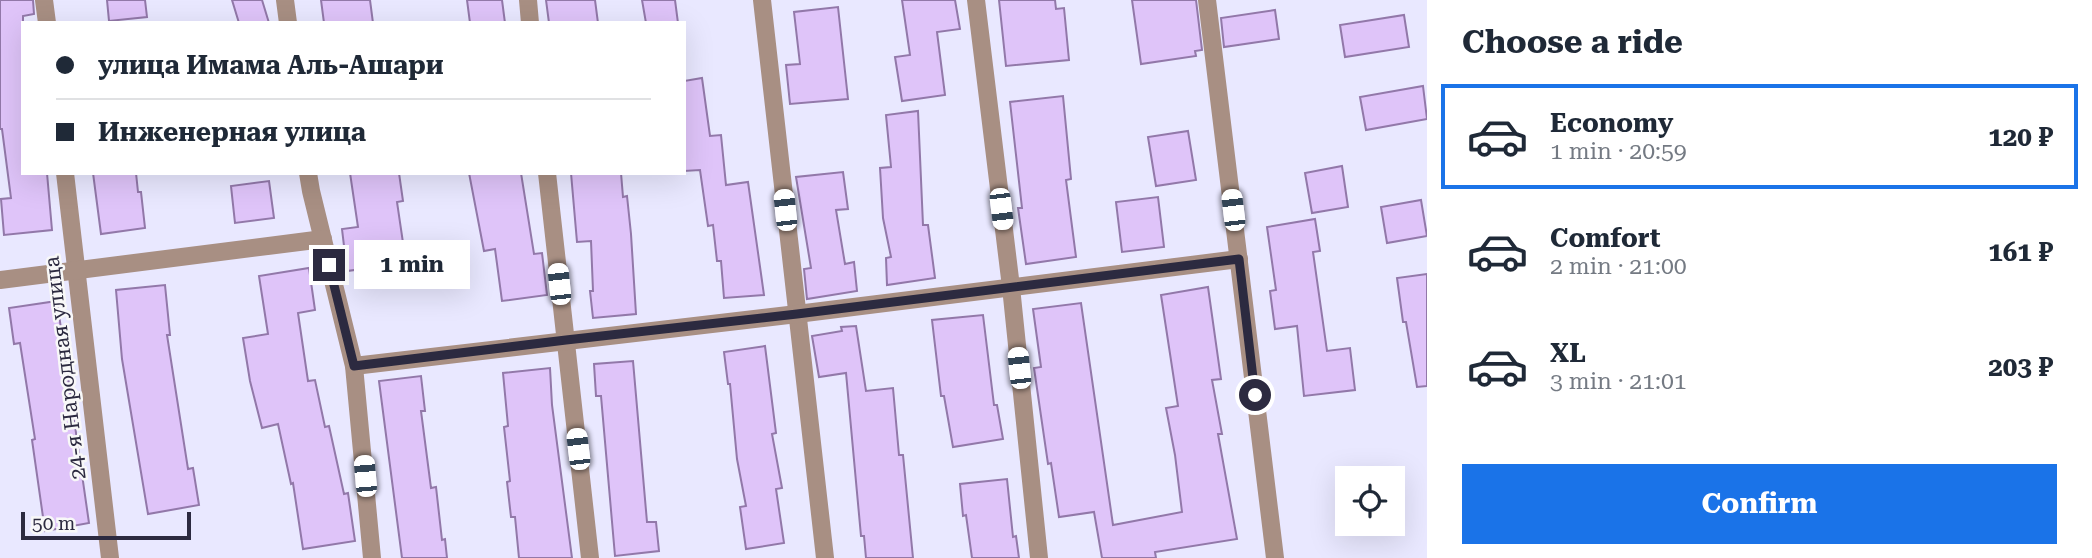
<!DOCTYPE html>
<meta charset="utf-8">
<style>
body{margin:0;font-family:"Roboto Serif",serif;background:#f2f2f3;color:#1f2937;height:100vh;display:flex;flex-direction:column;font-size:26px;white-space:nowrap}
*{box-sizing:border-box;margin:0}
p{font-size:23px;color:#747a83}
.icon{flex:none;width:38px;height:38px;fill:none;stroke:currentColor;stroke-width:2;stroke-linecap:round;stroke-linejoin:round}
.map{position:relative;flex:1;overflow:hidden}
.panel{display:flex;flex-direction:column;background:#fff;width:665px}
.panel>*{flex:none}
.guide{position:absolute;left:21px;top:21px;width:665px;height:154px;border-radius:0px;box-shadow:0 7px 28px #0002;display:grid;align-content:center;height:154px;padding:0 35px;background:#fff}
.buttons{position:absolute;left:1335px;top:466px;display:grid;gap:14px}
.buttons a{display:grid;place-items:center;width:70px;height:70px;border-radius:0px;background:#fff;box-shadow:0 7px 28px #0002;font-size:35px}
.scale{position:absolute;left:21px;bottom:18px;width:170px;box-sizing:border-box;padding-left:7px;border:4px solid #2c2a40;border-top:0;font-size:19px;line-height:24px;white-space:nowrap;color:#2c2a40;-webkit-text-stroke:5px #f8f8f8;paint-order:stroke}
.end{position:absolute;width:32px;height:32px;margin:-16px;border:9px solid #2c2a40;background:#fff;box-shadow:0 0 0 4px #fff}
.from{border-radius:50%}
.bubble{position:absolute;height:49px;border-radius:0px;background:#fff;box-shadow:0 7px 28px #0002;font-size:23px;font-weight:700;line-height:49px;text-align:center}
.car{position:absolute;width:21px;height:42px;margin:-21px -10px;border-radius:9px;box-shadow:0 0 5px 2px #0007;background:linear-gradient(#fff 24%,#345 0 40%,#fff 0 76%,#345 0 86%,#fff 0)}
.guide b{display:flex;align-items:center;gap:24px;height:66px;font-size:26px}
.guide b+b{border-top:2px solid #e0e1e3}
.guide i{width:18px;height:18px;background:#1f2937}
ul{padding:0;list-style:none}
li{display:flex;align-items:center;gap:21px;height:105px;margin:0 14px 10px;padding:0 21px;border:4px solid transparent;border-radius:0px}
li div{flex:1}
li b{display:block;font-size:26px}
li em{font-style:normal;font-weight:700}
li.selected{border-color:#1a73e8}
li>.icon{width:63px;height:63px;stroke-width:1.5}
h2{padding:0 35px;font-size:32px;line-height:84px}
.action{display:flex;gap:14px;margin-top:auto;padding:14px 35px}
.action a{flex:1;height:80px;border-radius:0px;background:#1a73e8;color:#fff;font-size:28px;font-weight:700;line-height:80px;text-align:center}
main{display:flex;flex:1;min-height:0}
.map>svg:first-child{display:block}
</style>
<main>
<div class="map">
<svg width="1427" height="558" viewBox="0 0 1427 558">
<rect width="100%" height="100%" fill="#e9e8ff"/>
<!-- building -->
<g fill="#dfc4f9" stroke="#9278a9" stroke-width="2">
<polygon points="0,0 33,0 34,14 23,16 23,173 47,173 52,230 4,235 1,199 11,198 2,129 0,129"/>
<polygon points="107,0 145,0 147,17 109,21"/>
<polygon points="232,0 262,0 269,23 239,23"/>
<polygon points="321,0 370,0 373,23 324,23"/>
<polygon points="467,0 502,0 505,23 470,23"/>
<polygon points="546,0 595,0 598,23 549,23"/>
<polygon points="642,0 675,0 678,23 646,23"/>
<polygon points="902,0 955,0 960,29 937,32 945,95 902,101 895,57 910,55"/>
<polygon points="999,0 1055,0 1056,9 1064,8 1069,60 1006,66"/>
<polygon points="1132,0 1196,0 1202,50 1195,51 1196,56 1141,64"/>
<polygon points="838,7 848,99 790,104 786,65 800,64 794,12"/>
<polygon points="1275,10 1279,39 1224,47 1221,18"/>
<polygon points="1404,15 1409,47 1345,57 1340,25"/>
<polygon points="702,78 710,136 721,135 726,185 748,182 764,295 724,298 721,261 717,261 713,225 708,226 700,170 684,171 684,81"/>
<polygon points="1423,86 1427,119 1366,130 1360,97"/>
<polygon points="1063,96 1071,179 1066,180 1076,257 1026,264 1018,208 1022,208 1010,102"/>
<polygon points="918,111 923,225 928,225 935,278 887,285 886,258 891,257 883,218 880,168 891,167 886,115"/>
<polygon points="1188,131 1196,180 1156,186 1148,137"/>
<polygon points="1342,166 1348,207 1312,213 1305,173"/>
<polygon points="843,172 848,209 836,210 845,264 854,262 857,291 807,299 804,269 811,268 796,177"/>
<polygon points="93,173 136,173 138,192 141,192 145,228 101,234"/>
<polygon points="350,173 399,173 403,201 397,202 406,263 347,271 342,229 358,227"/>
<polygon points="469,173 521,173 534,254 542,253 547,295 502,301 495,249 484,251"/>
<polygon points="571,173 621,173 623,197 627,196 631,234 636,314 593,318 590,291 593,291 591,241 577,242"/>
<polygon points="269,181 274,218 235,223 231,186"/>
<polygon points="1158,197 1164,247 1122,252 1116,202"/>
<polygon points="1421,200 1427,236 1387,243 1381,207"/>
<polygon points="1315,219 1320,251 1313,252 1327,351 1350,348 1355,390 1304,396 1297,326 1275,329 1270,291 1276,290 1267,227"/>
<polygon points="309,268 315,310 298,313 308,381 315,380 325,427 329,426 344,494 348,493 355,541 303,549 293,483 291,484 278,424 262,428 250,381 243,338 268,334 259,276"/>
<polygon points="1427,274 1427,386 1417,387 1406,322 1403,322 1397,278"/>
<polygon points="165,285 170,335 167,335 188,469 193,468 199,505 148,514 122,359 116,290"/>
<polygon points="1208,287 1221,379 1212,380 1222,434 1218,434 1237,539 1155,552 1156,558 1102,558 1094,512 1059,517 1051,463 1048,464 1034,368 1041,367 1033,309 1081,303 1113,525 1182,512 1175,455 1166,408 1178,406 1161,295"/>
<polygon points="57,301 89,523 45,531 32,440 35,439 20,343 14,344 9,308"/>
<polygon points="983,315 994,405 997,405 1003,439 953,447 944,396 941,396 932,320"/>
<polygon points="856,326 866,391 893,388 899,455 903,455 913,558 866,558 864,536 861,536 846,373 819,377 812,336 842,331 841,327"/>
<polygon points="765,346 776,433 772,434 782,488 776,489 784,543 746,549 740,507 746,506 737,459 730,384 728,384 724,352"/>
<polygon points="633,361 647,522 656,522 659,551 615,556 601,396 596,396 594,364"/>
<polygon points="550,368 552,405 572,558 519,558 515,517 511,517 507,482 510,481 504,427 508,426 503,373"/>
<polygon points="421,376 425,411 421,411 431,488 436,487 442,540 445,539 447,558 402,558 379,381"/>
<polygon points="1007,479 1013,537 1016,536 1019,558 972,558 966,515 963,516 960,484"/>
</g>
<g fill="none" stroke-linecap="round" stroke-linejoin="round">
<!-- street -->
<g stroke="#a88f83" stroke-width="18">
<polyline points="44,0 47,23"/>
<polyline points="285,0 288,23"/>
<polyline points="528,0 530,23"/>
<polyline points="762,0 825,558"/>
<polyline points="976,0 1011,287 1039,558"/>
<polyline points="1207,0 1275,558"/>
<polyline points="65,173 110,558"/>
<polyline points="308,173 311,191 354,366 372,558"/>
<polyline points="547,173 590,558"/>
<polyline points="0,280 323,239"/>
<polyline points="354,366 797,314 1239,259"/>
</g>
</g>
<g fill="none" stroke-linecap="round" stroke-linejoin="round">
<!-- route -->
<polyline stroke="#2c2a40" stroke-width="9" points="329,265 354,366 566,340 797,314 1239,259 1255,395"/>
</g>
<g text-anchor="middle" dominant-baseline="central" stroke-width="5" stroke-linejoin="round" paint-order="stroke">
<!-- street labels -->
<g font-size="21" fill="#2c2a40" stroke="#f8f8f8">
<text transform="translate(65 368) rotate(-97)">24-я Народная улица</text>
</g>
</g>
</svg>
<div class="buttons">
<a><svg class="icon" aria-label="locate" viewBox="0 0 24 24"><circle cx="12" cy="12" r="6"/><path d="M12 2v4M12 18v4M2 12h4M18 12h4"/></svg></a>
</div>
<div class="scale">50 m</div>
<i class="end from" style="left:1255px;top:395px"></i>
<i class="end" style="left:329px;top:265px"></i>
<div class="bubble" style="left:354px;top:240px;width:116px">1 min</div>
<i class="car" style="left:1001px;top:209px;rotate:173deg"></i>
<i class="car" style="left:785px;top:210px;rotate:354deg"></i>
<i class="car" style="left:1233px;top:210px;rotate:353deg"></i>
<i class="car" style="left:559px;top:284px;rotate:354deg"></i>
<i class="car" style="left:1019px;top:368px;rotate:354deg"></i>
<i class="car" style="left:578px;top:449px;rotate:353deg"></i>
<i class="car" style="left:365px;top:476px;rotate:355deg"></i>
<div class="guide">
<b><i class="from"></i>улица Имама Аль-Ашари</b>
<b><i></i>Инженерная улица</b>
</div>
</div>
<section class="panel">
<h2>Choose a ride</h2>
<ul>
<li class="selected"><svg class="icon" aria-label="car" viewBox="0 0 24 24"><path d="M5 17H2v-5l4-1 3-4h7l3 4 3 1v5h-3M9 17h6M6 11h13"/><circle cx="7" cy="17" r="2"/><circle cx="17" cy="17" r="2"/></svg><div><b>Economy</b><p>1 min · 20:59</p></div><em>120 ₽</em></li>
<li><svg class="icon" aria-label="car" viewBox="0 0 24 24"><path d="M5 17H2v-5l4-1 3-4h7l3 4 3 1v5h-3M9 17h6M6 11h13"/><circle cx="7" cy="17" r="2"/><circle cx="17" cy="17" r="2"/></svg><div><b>Comfort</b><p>2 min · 21:00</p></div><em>161 ₽</em></li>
<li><svg class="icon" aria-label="car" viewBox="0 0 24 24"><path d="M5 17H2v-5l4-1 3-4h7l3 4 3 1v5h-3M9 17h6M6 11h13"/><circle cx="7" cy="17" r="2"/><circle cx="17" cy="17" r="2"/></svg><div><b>XL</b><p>3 min · 21:01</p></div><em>203 ₽</em></li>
</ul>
<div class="action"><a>Confirm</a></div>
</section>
</main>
